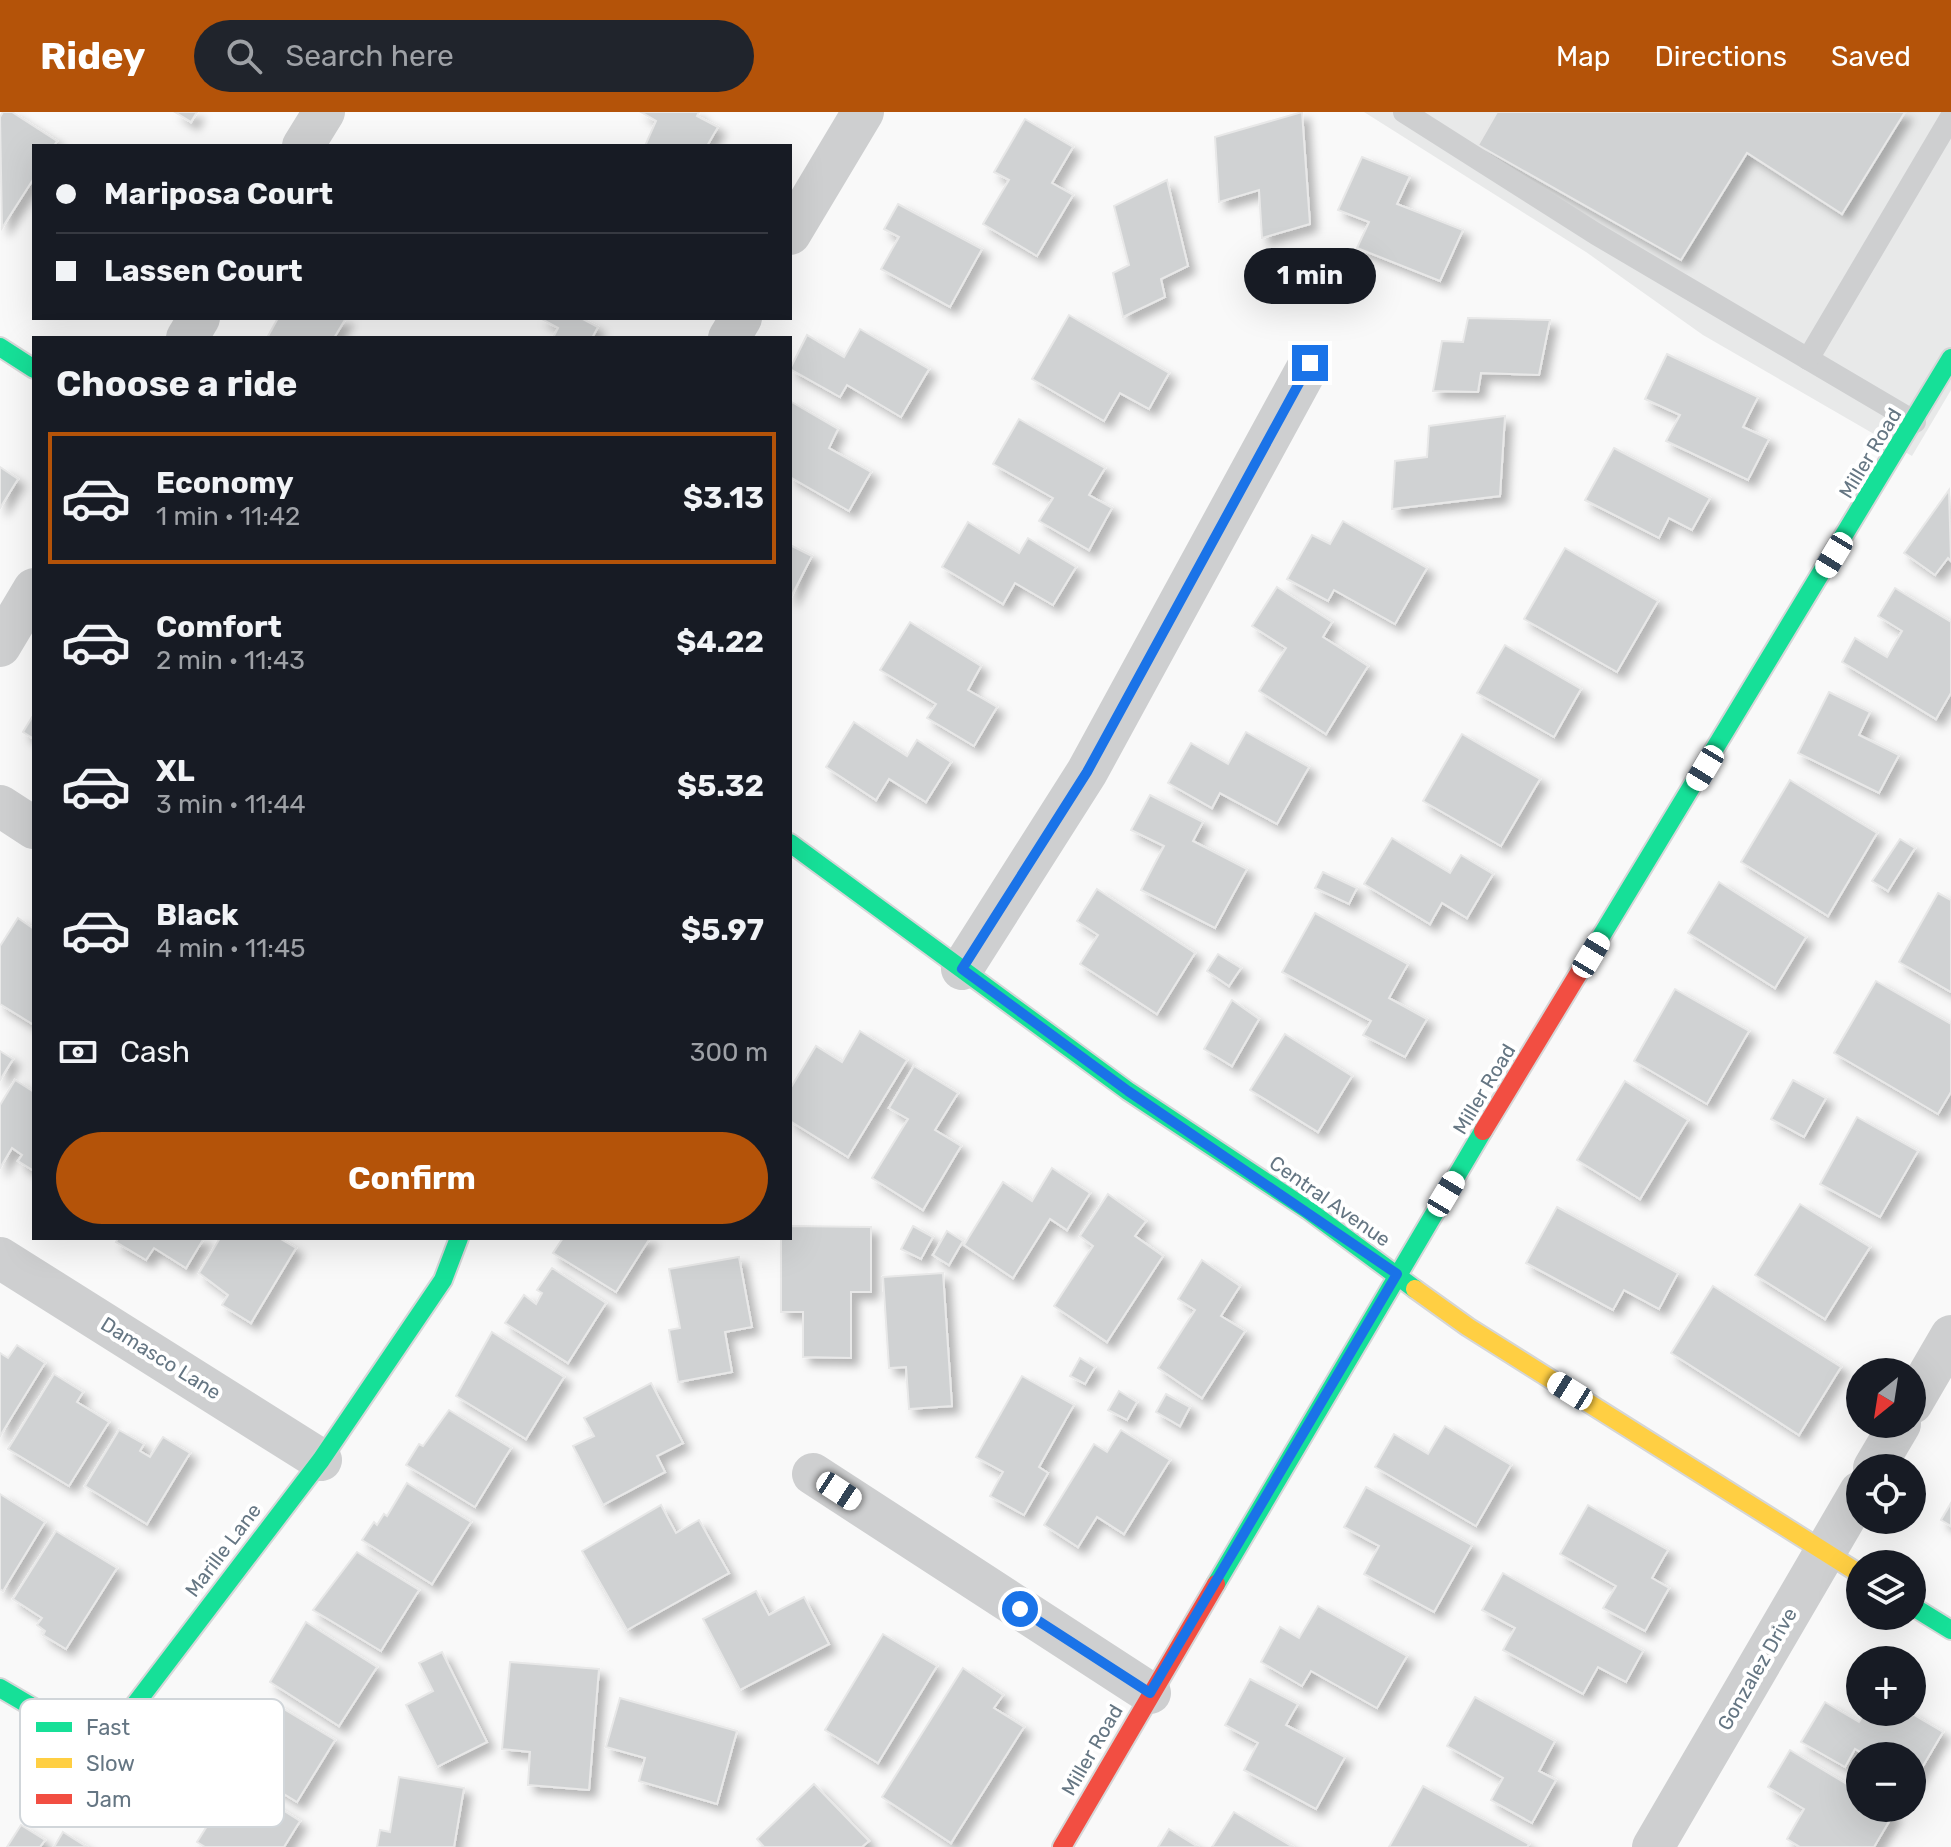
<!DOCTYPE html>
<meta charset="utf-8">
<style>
body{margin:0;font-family:Rubik,sans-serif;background:#20242c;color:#f1f3f6;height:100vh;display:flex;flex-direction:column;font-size:30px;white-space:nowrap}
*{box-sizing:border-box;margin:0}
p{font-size:26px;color:#9ea1a6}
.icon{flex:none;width:44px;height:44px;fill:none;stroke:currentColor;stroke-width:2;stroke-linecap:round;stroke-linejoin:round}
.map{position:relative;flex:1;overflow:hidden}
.side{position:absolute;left:32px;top:224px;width:760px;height:904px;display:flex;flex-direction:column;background:#171b24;border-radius:0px;box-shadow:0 8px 32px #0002}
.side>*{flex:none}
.top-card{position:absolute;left:32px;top:32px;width:760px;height:176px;border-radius:0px;box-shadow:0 8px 32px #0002;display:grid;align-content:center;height:176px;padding:0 24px;background:#171b24}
.needle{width:52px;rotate:210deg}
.controls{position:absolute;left:1846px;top:1246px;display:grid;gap:16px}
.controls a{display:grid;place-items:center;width:80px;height:80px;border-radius:50%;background:#171b24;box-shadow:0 8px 32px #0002;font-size:40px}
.end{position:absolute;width:36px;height:36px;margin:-18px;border:10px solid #1a73e8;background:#fff;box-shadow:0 0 0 4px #fff}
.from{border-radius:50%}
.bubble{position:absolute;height:56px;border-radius:28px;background:#171b24;box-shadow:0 8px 32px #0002;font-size:26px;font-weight:700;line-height:56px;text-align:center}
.car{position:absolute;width:24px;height:48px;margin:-24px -12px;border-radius:10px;box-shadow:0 0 6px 2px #0007;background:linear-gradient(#fff 24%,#345 0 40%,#fff 0 76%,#345 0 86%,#fff 0)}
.top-card b{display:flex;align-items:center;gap:28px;height:76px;font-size:30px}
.top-card b+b{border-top:2px solid #363941}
.top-card i{width:20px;height:20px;background:#f1f3f6}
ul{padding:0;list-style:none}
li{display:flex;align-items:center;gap:24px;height:132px;margin:0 16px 12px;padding:0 8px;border:4px solid transparent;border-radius:0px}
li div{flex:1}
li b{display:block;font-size:30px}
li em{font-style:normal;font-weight:700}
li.on{border-color:#b45309}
li>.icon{width:72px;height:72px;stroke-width:1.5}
h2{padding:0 24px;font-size:36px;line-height:96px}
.pay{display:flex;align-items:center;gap:20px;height:88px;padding:0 24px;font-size:30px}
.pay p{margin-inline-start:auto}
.primary-button{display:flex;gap:16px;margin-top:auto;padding:16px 24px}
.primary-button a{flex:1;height:92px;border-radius:48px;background:#b45309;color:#fff;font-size:32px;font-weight:700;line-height:92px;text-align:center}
header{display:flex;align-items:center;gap:48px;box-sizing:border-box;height:112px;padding:0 40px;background:#b45309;color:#fff}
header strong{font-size:38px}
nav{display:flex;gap:44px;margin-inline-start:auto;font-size:28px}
.search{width:560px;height:72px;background:#20242c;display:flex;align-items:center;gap:20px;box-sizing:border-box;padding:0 28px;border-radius:44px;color:#9ea1a6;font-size:30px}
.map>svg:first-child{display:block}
</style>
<header>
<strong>Ridey</strong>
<div class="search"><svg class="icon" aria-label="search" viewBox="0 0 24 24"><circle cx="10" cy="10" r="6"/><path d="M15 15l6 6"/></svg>Search here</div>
<nav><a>Map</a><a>Directions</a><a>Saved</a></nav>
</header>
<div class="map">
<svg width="1951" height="1735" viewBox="0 0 1951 1735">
<defs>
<filter id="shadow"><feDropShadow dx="7" dy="7" stdDeviation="4" flood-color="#0004"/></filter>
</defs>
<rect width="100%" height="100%" fill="#f9f9f9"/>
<!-- built -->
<polygon fill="#e8e9e9" points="1364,0 1951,0 1951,278 1912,344 1703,223 1586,140"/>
<!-- building -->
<g fill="#d0d2d3" stroke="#e8e8e8" stroke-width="2" filter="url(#shadow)">
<polygon points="3,0 12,0 57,29 54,34 34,34 34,66 2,116 0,5"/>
<polygon points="175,0 197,0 191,10"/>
<polygon points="641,0 699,0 697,4 718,15 707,34 645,34 656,9"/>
<polygon points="1302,0 1310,112 1262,126 1259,78 1219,90 1215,25"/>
<polygon points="1497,0 1905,0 1842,102 1747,41 1681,148 1478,33"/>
<polygon points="1025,7 1073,35 1052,71 1073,83 1037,144 983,112 1009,68 994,60"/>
<polygon points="1362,45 1410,64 1397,92 1463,118 1440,169 1357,136 1369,110 1338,98"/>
<polygon points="1167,68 1188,154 1161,167 1165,185 1123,205 1113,161 1129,153 1114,94"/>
<polygon points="898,92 982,137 950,195 881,157 899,125 884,117"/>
<polygon points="1069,203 1169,261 1149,297 1120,281 1104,309 1032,267"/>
<polygon points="278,206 346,206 334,226 267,226"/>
<polygon points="540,206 581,206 598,215 592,226 553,226 558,216"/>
<polygon points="1468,206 1550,208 1539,263 1481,261 1478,280 1433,279 1442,229 1463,230"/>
<polygon points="860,217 929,257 901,305 847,273 840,285 790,257 807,223 844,245"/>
<polygon points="1667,242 1758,285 1743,315 1769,327 1748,368 1666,329 1680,303 1645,287"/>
<polygon points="790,289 838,317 829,336 871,360 849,399 790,365"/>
<polygon points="1505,304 1500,384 1392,397 1395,349 1427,345 1429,314"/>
<polygon points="1019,307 1105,356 1089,383 1112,396 1089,438 1039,409 1053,386 993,352"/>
<polygon points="1614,336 1710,386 1692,418 1669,406 1659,426 1585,388"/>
<polygon points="0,355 18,367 0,396"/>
<polygon points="1949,378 1951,449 1948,446 1935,463 1904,441"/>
<polygon points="1343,409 1427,456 1395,512 1334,478 1328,489 1287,467 1312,423 1330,432"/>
<polygon points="968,410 1019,441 1028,426 1076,455 1053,493 1015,471 1003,492 942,455"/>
<polygon points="790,433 812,444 790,487"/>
<polygon points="1565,436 1658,489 1617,560 1524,507"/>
<polygon points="1277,475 1332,510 1323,525 1368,554 1326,622 1259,579 1286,536 1252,514"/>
<polygon points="1895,476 1951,510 1951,581 1936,607 1842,550 1855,526 1887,545 1902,519 1878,504"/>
<polygon points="910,510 981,554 968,578 997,595 974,634 927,606 936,592 880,558"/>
<polygon points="1505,533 1581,577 1554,625 1477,581"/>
<polygon points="1829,580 1870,600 1859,623 1899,643 1879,681 1798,641"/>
<polygon points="34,602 34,627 23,620"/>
<polygon points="854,610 907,644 917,628 951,650 926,690 889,667 876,688 826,655"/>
<polygon points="1246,620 1309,655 1277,712 1220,681 1212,696 1168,671 1191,631 1228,652"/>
<polygon points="1462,622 1540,667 1501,734 1423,689"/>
<polygon points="1790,668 1877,721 1828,804 1741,750"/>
<polygon points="1150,683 1203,710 1193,729 1247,757 1215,816 1141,778 1164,734 1131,718"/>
<polygon points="1392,726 1450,761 1461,743 1493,762 1467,806 1442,791 1430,812 1364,772"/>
<polygon points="1900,727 1915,736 1888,779 1872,769"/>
<polygon points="1323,760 1357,776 1349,792 1315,776"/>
<polygon points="1719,770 1806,825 1775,876 1688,821"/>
<polygon points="1097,777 1195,841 1157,902 1080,852 1098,823 1077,809"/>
<polygon points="1938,781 1951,788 1951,880 1899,850"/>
<polygon points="1315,801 1408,852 1389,886 1427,907 1405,945 1363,923 1371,909 1282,860"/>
<polygon points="18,806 34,817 34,913 0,892 0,834"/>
<polygon points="1218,842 1241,856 1229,874 1207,859"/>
<polygon points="1876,869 1951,912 1951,980 1938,1002 1834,941"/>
<polygon points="1675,877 1749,919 1707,992 1634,949"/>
<polygon points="1232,888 1259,907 1232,954 1204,937"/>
<polygon points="860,919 907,948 848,1045 790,1009 790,977 816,934 842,950"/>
<polygon points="1285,922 1352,964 1318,1020 1250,978"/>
<polygon points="0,939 13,947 0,968"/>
<polygon points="914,954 958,981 935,1018 961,1034 923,1098 872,1066 908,1007 889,996"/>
<polygon points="15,968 34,980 34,1059 18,1049 22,1043 12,1036 0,1056 0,993"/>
<polygon points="1793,968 1826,986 1804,1025 1771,1007"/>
<polygon points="1625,969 1688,1008 1640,1087 1577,1048"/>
<polygon points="1857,1005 1918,1039 1880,1105 1820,1072"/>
<polygon points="1052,1056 1090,1081 1067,1118 1050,1107 1013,1166 964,1133 1003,1070 1032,1089"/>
<polygon points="1108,1082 1146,1109 1135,1124 1163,1144 1107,1230 1054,1194 1093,1134 1080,1124"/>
<polygon points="1800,1092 1870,1135 1825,1207 1755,1163"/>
<polygon points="1557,1095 1678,1161 1659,1197 1624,1178 1613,1198 1526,1151"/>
<polygon points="790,1114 871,1115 871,1180 851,1180 851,1246 803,1245 803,1200 781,1200 781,1126 790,1126"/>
<polygon points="913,1114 933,1125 921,1147 901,1137"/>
<polygon points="947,1119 963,1129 949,1153 933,1143"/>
<polygon points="118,1126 204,1126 186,1156 154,1136 146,1148 116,1130"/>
<polygon points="220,1126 279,1126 296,1136 251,1211 222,1193 228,1183 199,1161"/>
<polygon points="563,1126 650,1126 616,1180 553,1141"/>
<polygon points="739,1145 752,1215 725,1220 732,1260 678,1270 669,1218 680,1216 669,1157"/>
<polygon points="1202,1148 1240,1174 1221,1204 1245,1219 1202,1286 1158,1256 1195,1198 1178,1187"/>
<polygon points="552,1156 606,1191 568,1251 505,1211 524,1183 536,1192 542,1181 537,1178"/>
<polygon points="943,1161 952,1294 909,1297 906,1255 889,1256 883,1165"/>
<polygon points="1713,1174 1841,1255 1799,1323 1671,1241"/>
<polygon points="492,1220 564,1265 526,1327 456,1284"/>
<polygon points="17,1233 45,1251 0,1324 0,1241 8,1246"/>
<polygon points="1080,1246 1095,1255 1085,1272 1070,1264"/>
<polygon points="54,1262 83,1280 77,1290 109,1310 69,1374 8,1337"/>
<polygon points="1022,1264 1074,1293 1039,1355 1048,1361 1024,1403 990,1384 1003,1360 976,1345"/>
<polygon points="651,1271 683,1331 657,1344 665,1360 603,1393 573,1334 594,1324 584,1306"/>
<polygon points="1119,1279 1137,1290 1127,1308 1108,1298"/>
<polygon points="1166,1282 1190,1295 1180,1314 1156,1300"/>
<polygon points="449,1298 511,1336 475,1395 406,1353 419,1332 423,1334"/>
<polygon points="1445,1314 1511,1353 1476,1414 1375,1355 1394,1322 1428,1342"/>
<polygon points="119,1318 144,1332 140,1339 150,1345 163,1325 190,1341 147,1412 85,1374"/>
<polygon points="1121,1318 1170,1348 1124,1422 1097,1405 1078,1435 1044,1413 1094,1332 1107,1340"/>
<polygon points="407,1371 471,1410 432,1472 362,1428 374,1410 377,1413 384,1402 387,1404"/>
<polygon points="1366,1375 1472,1433 1434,1500 1364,1462 1379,1434 1344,1415"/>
<polygon points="0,1382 45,1410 3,1479 0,1477"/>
<polygon points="1951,1391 1951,1414 1941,1408"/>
<polygon points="661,1393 676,1421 699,1408 729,1461 627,1518 582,1439"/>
<polygon points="1588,1393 1668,1438 1652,1466 1669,1476 1645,1519 1603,1496 1616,1474 1560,1442"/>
<polygon points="56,1419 117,1456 66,1537 43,1523 45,1519 37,1513 42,1506 13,1487"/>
<polygon points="357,1440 419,1478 381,1539 313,1498"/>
<polygon points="1503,1461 1643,1539 1626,1570 1598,1555 1583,1582 1503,1538 1515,1516 1482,1498"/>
<polygon points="756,1479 769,1503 804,1485 829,1532 740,1578 703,1507"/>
<polygon points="1318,1494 1407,1544 1377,1596 1311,1559 1302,1574 1261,1550 1280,1515 1299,1526"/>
<polygon points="306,1510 377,1555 339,1614 270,1570"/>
<polygon points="883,1522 937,1554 878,1651 825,1618"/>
<polygon points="442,1540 487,1630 437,1655 406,1593 433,1579 419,1551"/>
<polygon points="510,1550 599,1557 589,1678 528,1673 530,1640 502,1637"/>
<polygon points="963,1556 1003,1583 994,1596 1024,1615 951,1731 882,1685"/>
<polygon points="1250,1567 1298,1592 1286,1613 1345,1645 1316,1697 1244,1658 1258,1631 1225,1613"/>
<polygon points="1475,1585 1555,1629 1539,1659 1556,1668 1532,1711 1491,1688 1503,1666 1447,1634"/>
<polygon points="620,1586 737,1619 717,1692 639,1669 645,1646 606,1635"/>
<polygon points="1825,1590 1859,1610 1865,1600 1909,1600 1943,1620 1913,1671 1912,1644 1867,1644 1855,1637 1845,1655 1801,1630"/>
<polygon points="274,1591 335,1628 297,1690 228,1648 248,1616 251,1619"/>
<polygon points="1790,1638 1860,1680 1860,1696 1886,1696 1894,1701 1874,1735 1800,1735 1787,1727 1804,1697 1768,1675"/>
<polygon points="399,1665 464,1676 454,1735 377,1735 380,1718 390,1720"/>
<polygon points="236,1668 300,1709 284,1735 205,1735 197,1730"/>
<polygon points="814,1672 869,1729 862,1735 764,1735 757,1727"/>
<polygon points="1423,1674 1529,1732 1527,1735 1389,1735"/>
<polygon points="1234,1700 1293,1735 1212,1735"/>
<polygon points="21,1713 45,1728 40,1735 7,1735"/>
<polygon points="1169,1717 1198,1735 1158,1735"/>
<polygon points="63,1720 87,1735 54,1735"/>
</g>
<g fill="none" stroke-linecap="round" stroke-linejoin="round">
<!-- fast casing -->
<g stroke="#d5d6d7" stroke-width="22">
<g id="fast">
<polyline points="0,235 34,257"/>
<polyline points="790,731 1128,979 1308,1098 1415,1177"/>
<polyline points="1594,836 1951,246"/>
<polyline points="1216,1472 1483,1019"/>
<polyline points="1912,1494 1951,1518"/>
<polyline points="0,1576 102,1636 321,1348 443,1168 459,1126"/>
</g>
</g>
<!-- slow casing -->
<g stroke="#d5d6d7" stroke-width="22">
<polyline id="slow" points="1415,1177 1468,1215 1860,1462"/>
</g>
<!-- jam casing -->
<g stroke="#d5d6d7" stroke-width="22">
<g id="jam">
<polyline points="1483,1019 1594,836"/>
<polyline points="1062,1735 1216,1472"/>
</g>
</g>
<!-- lane -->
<g stroke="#cecfd0" stroke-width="22">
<polyline points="1404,0 1596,122 1915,310"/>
<polyline points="1808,247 1951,5"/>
</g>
<!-- street -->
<g stroke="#cecfd0" stroke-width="42">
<polyline points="303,34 324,0"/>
<polyline points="790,122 863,0"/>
<polyline points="187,226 199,206"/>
<polyline points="729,226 741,206"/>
<polyline points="0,534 34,477"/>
<polyline points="0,694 34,716"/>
<polyline points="962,857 1087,660 1310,251"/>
<polyline points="0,1146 321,1348"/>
<polyline points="1912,1291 1951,1224"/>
<polyline points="1874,1356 1900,1312"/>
<polyline points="813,1362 1150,1581"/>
<polyline points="1653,1735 1860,1380"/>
</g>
<!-- fast -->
<use href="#fast" stroke="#16e098" stroke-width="18"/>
<!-- slow -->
<use href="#slow" stroke="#ffcf43" stroke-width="18"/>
<!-- jam -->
<use href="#jam" stroke="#f24e42" stroke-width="18"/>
</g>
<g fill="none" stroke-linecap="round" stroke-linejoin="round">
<!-- route -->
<polyline stroke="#1a73e8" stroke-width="10" points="1020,1497 1150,1581 1397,1162 1128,979 962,857 1087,660 1310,251"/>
</g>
<g text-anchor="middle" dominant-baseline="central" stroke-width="8" stroke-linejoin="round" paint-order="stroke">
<!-- street labels -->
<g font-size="20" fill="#657683" stroke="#fff">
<text transform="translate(1870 341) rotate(-59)">Miller Road</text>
<text transform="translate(1484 977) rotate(-59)">Miller Road</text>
<text transform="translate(1330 1089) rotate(35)">Central Avenue</text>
<text transform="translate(161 1246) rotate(32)">Damasco Lane</text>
<text transform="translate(223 1438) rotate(-53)">Marille Lane</text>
<text transform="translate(1757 1557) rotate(-60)">Gonzalez Drive</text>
<text transform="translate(1092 1638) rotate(-60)">Miller Road</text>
</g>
</g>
<!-- legend -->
<rect x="20" y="1587" width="264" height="128" rx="12" fill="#fff" stroke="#d1d6da" stroke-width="2"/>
<rect x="36" y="1610" width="36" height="10" fill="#16e098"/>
<rect x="36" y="1646" width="36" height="10" fill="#ffcf43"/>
<rect x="36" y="1682" width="36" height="10" fill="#f24e42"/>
<g font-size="22" fill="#657683">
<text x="86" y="1623">Fast</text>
<text x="86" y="1659">Slow</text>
<text x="86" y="1695">Jam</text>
</g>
</svg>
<div class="controls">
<a><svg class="needle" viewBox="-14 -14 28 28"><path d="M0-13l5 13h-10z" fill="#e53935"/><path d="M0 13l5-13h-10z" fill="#9ea1a6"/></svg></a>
<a><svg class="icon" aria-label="locate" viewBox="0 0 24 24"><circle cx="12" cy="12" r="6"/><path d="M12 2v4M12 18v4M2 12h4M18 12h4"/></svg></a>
<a><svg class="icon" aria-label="layers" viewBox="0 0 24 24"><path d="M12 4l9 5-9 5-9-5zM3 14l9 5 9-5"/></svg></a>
<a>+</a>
<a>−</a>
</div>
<i class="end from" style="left:1020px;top:1497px"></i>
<i class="end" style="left:1310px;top:251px"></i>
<div class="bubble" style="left:1244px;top:136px;width:132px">1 min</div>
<i class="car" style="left:1834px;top:443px;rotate:211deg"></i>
<i class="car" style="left:1705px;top:656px;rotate:211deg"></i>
<i class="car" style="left:1591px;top:843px;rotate:31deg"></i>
<i class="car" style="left:1446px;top:1082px;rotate:31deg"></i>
<i class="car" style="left:1570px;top:1279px;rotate:302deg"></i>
<i class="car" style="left:839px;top:1379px;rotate:123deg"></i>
<div class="top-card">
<b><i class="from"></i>Mariposa Court</b>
<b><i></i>Lassen Court</b>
</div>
<section class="side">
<h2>Choose a ride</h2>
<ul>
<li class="on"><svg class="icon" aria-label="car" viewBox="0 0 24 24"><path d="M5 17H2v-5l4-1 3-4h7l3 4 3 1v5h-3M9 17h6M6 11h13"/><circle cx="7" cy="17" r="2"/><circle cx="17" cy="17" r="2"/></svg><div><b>Economy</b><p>1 min · 11:42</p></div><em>$3.13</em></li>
<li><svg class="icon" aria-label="car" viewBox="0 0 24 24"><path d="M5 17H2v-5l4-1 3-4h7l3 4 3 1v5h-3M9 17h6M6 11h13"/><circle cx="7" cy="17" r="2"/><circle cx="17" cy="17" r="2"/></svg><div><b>Comfort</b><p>2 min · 11:43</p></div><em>$4.22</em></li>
<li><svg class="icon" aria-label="car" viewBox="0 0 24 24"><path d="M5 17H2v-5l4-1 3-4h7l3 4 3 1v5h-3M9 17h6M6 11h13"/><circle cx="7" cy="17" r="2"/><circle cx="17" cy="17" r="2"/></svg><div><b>XL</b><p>3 min · 11:44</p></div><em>$5.32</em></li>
<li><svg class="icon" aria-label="car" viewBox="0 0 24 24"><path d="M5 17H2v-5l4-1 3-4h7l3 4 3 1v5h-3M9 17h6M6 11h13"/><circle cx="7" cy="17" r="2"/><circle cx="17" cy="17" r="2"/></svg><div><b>Black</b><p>4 min · 11:45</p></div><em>$5.97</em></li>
</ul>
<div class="pay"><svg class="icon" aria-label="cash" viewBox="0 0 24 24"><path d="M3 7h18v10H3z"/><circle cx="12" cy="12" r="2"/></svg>Cash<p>300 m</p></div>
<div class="primary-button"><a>Confirm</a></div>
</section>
</div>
